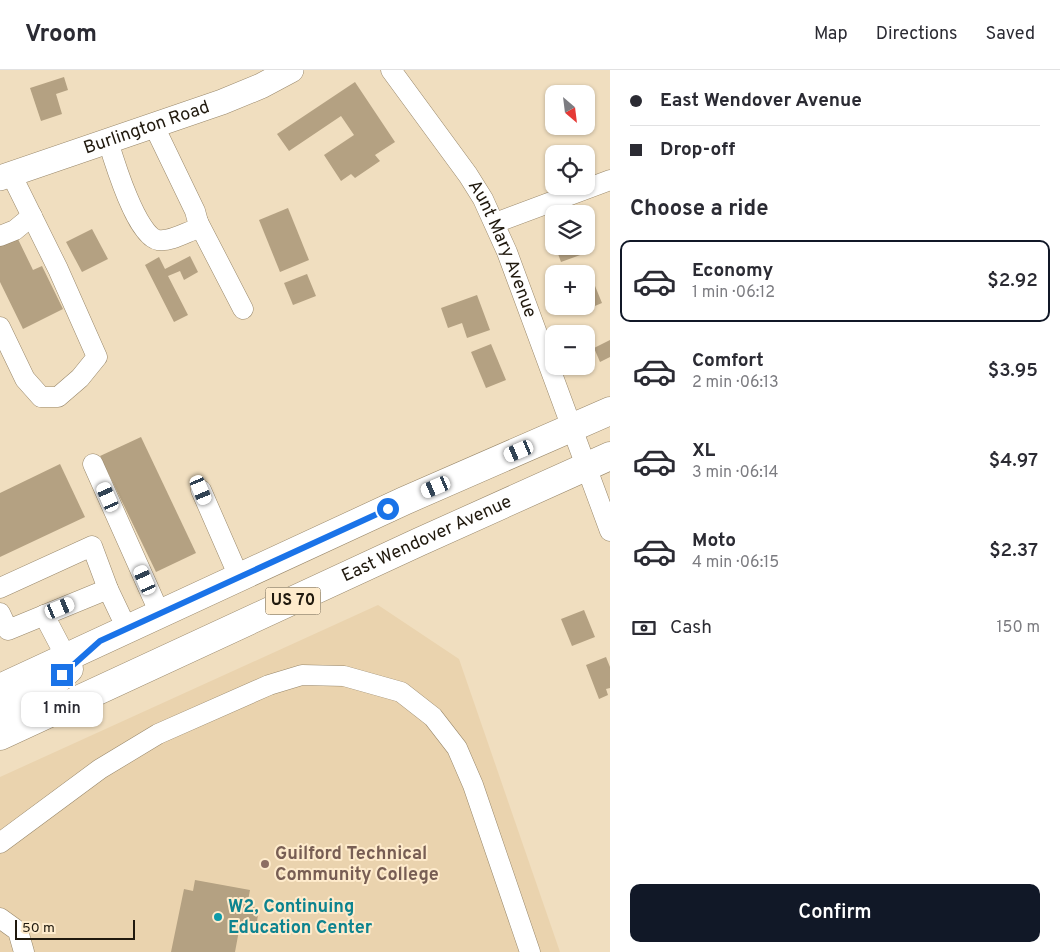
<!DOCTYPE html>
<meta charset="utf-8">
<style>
body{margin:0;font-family:Overpass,sans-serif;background:#f7f7f7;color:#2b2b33;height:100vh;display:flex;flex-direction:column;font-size:19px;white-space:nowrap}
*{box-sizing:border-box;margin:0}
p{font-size:16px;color:#7c7c81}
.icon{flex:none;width:28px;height:28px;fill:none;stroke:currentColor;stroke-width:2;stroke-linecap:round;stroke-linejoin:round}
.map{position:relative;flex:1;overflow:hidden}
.sheet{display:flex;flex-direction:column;background:#fff;width:450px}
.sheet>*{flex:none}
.guide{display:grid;align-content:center;height:110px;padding:0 20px;background:#fff}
.needle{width:32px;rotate:152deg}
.tools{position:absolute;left:545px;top:15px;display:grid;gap:10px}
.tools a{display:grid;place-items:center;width:50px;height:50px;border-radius:10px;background:#fff;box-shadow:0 1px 4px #0004;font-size:25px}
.scale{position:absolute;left:15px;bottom:12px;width:120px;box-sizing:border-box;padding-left:5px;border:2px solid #20190e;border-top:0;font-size:14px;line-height:18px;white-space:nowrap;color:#20190e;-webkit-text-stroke:4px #feebcc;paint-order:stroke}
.end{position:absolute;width:22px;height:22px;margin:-11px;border:6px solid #1a73e8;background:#fff;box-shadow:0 0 0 2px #fff}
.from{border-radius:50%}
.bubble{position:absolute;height:35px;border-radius:10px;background:#fff;box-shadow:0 1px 4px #0004;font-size:16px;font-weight:600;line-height:35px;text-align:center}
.car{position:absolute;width:15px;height:30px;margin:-15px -8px;border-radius:6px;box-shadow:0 0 4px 1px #0007;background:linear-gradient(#fff 24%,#345 0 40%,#fff 0 76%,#345 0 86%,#fff 0)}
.guide b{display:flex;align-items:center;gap:18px;height:48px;font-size:19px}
.guide b+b{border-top:1px solid #e1e1e2}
.guide i{width:12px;height:12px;background:#2b2b33}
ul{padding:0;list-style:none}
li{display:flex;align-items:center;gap:15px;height:82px;margin:0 10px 8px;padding:0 10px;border:2px solid transparent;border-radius:10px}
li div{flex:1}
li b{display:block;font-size:19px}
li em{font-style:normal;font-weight:600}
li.on{border-color:#111827}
li>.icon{width:45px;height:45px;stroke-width:1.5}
h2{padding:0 20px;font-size:22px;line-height:60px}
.pay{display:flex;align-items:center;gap:12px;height:55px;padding:0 20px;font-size:19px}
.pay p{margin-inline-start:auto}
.action{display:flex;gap:10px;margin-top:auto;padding:10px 20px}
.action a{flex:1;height:58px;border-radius:10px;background:#111827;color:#fff;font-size:20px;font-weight:600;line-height:58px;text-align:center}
header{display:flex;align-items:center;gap:30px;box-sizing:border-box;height:70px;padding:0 25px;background:#fff;border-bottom:1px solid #e1e1e2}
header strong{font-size:24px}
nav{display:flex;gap:28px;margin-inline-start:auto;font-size:18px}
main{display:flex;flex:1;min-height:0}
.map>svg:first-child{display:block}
</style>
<header>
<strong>Vroom</strong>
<nav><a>Map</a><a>Directions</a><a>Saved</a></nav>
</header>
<main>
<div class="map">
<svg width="610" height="882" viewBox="0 0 610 882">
<rect width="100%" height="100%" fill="#f0debf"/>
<!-- built -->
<polygon fill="#ead3ae" points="378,535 459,589 560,882 0,882 0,707"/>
<!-- building -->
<g fill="#b4a182">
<polygon points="64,7 68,20 56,24 62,44 41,51 30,18"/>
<polygon points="355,12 395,72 375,85 380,91 355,108 351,104 341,111 324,85 354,65 341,46 289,81 277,64"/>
<polygon points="288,138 309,190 280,202 259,150"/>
<polygon points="92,159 108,189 82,202 66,172"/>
<polygon points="16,165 33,200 42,196 63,239 23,259 0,212 0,173"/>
<polygon points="555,176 581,176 583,184 561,192"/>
<polygon points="190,186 198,202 184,210 180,201 168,206 188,245 174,252 145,195 159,187 165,199"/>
<polygon points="307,204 316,226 293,235 284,213"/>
<polygon points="593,211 602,233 583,241 582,236 586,236 586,214"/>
<polygon points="477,225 490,260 467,268 462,253 448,258 441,238"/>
<polygon points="610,270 610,287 600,292 594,278"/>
<polygon points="491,274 506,310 486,318 471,282"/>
<polygon points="141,367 196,483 156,502 100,386"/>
<polygon points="60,394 85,447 0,487 0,423"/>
<polygon points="584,540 595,567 572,576 561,549"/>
<polygon points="606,587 610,597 610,618 606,619 608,625 599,629 586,595"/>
<polygon points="195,810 250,820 247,836 259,838 256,858 240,855 235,882 171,882 184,819 193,821"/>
</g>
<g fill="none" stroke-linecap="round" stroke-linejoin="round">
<!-- minor casing -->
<g stroke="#98876a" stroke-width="21">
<g id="minor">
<path id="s1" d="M391,0L468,105L483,129L507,182L610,461"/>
<path d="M108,71C114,91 137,167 158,170C170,172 185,163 196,159L198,152L195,141L154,56"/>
<polyline points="198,152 243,239"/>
<polyline points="495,153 610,110"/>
<polyline points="0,166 15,160 32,146"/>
<polyline points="0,257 25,309 41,327 58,327 80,308 97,287 58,199 11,104"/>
<polyline points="93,394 160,544"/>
<polyline points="201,420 239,507"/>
<polyline points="0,518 92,476 108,519 127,559"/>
<polyline points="0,543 8,560 108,519"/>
<polyline points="44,545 66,587"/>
<polyline points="0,773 100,699 158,664 269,615 302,605 344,606 401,622 433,647 457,678 473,715 530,882"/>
<polyline points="0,848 18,861 24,882"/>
</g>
</g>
<!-- major casing -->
<g stroke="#98876a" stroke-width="26">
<g id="major">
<path id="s2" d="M0,108L222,32L261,16L291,0"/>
</g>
</g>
<!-- highway casing -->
<g stroke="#98876a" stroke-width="29">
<g id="highway">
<polyline points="0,618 404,431 610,341"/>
<polyline points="0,639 50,616 69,599"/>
<path id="s3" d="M0,666L419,472L610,386"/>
</g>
</g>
<!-- minor -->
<use href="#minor" stroke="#fff" stroke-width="20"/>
<!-- major -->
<use href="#major" stroke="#fff" stroke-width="25"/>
<!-- highway -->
<use href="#highway" stroke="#fff" stroke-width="28"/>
</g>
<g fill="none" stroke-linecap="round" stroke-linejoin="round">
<!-- route -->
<polyline stroke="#1a73e8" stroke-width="6" points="62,605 100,571 388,439"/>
</g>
<!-- markers -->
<circle fill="#8d6e63" stroke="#feebcc" stroke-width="2" cx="265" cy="794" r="5"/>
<circle fill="#0f9aa8" stroke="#feebcc" stroke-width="2" cx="218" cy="847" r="5"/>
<g text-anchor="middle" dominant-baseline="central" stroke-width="4" stroke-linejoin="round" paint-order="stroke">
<!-- shield labels -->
<rect fill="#feebcc" stroke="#635847" stroke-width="1" x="265.5" y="517.5" width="55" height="27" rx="4"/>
<g font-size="16" font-weight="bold" fill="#20190e">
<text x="293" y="531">US 70</text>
</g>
<!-- street labels -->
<g font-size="18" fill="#20190e" stroke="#feebcc">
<text stroke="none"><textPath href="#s2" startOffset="155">Burlington Road</textPath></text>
<text stroke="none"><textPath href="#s1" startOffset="212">Aunt Mary Avenue</textPath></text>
<text stroke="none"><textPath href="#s3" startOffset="470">East Wendover Avenue</textPath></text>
</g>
<!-- education labels -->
<g font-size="18" font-weight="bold" fill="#785e54" stroke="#feebcc" text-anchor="start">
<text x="275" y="784">Guilford Technical<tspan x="275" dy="21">Community College</tspan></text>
</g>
<!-- culture labels -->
<g font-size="18" font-weight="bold" fill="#0d838f" stroke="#feebcc" text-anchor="start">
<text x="228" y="837">W2, Continuing<tspan x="228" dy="21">Education Center</tspan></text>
</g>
</g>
</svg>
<div class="tools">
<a><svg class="needle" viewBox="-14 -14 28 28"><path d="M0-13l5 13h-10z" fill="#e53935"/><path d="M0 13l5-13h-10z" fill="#7c7c81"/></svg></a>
<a><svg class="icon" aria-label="locate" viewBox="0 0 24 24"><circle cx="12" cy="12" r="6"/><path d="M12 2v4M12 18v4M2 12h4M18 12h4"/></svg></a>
<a><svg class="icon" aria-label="layers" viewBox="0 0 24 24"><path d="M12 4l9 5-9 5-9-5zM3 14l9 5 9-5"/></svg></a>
<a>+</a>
<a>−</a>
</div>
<div class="scale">50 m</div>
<i class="end from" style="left:388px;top:439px"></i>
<i class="end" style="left:62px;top:605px"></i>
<div class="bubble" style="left:21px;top:622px;width:82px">1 min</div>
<i class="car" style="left:519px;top:381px;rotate:247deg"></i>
<i class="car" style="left:436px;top:417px;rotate:247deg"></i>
<i class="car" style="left:201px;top:420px;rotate:157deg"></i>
<i class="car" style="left:108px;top:427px;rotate:336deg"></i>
<i class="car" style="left:145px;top:510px;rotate:336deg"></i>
<i class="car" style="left:60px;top:538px;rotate:68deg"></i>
</div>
<section class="sheet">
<div class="guide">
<b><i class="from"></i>East Wendover Avenue</b>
<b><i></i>Drop-off</b>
</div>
<h2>Choose a ride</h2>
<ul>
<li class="on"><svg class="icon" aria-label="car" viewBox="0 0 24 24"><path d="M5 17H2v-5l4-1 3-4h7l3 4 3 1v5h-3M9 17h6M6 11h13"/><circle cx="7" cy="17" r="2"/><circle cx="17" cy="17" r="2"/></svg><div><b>Economy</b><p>1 min · 06:12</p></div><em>$2.92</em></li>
<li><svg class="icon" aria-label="car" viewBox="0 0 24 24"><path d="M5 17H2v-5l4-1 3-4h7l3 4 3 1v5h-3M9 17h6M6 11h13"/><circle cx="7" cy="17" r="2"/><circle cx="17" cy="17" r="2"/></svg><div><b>Comfort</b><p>2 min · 06:13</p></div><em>$3.95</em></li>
<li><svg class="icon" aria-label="car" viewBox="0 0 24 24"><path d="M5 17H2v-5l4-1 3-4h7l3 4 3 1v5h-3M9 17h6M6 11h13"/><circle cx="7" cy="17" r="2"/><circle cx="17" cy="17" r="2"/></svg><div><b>XL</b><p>3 min · 06:14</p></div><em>$4.97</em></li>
<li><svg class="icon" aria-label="car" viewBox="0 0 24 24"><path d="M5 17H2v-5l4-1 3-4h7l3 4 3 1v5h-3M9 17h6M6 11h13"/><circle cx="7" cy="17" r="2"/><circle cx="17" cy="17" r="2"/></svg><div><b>Moto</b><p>4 min · 06:15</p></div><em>$2.37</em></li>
</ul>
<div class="pay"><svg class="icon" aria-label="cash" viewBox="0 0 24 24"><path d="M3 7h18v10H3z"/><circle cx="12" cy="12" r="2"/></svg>Cash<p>150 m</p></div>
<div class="action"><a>Confirm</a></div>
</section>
</main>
